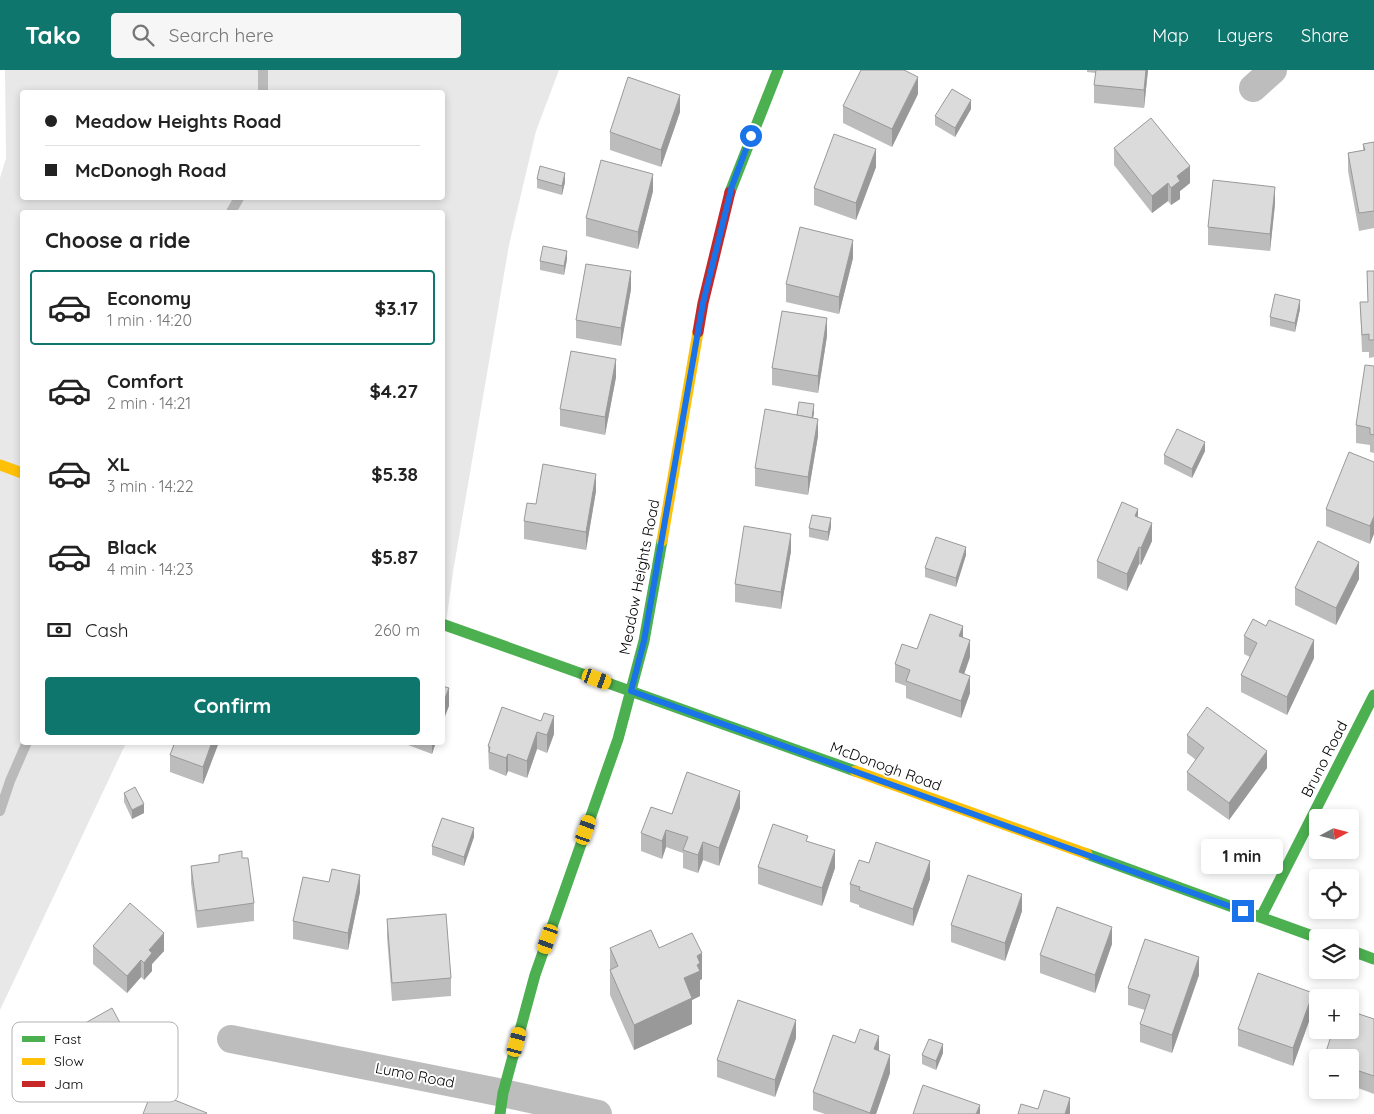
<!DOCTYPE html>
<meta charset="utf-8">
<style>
body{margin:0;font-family:Quicksand,sans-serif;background:#f6f6f6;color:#222;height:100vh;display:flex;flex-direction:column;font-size:19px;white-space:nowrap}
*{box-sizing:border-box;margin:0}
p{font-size:16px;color:#767676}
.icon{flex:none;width:28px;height:28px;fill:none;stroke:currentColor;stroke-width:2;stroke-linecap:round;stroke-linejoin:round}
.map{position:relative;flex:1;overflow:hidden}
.sheet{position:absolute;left:20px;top:140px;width:425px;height:535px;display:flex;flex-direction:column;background:#fff;border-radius:5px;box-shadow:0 2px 8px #0003}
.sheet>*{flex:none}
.guide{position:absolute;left:20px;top:20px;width:425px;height:110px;border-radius:5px;box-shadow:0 2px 8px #0003;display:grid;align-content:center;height:110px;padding:0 25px;background:#fff}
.needle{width:32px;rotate:83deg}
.fabs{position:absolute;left:1309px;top:739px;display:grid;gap:10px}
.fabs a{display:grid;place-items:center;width:50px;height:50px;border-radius:5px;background:#fff;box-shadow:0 2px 8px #0003;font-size:25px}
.end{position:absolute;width:22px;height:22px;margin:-11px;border:6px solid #1a73e8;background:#fff;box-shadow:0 0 0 2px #fff}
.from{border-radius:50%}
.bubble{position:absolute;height:35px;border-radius:5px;background:#fff;box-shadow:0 2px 8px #0003;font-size:16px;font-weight:800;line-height:35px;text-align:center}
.car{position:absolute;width:15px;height:30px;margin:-15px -8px;border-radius:6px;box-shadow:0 0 4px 1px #0007;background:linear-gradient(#f5c518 24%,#345 0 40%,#f5c518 0 76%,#345 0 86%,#f5c518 0)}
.guide b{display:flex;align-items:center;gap:18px;height:48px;font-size:19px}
.guide b+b{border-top:1px solid #e0e0e0}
.guide i{width:12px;height:12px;background:#222}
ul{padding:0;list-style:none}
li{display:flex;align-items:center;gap:15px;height:75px;margin:0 10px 8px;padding:0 15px;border:2px solid transparent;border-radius:5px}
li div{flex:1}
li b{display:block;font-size:19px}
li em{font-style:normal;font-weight:800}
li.current{border-color:#0f766e}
li>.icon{width:45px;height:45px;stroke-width:1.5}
h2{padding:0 25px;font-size:22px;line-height:60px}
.pay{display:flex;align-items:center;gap:12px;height:55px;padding:0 25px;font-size:19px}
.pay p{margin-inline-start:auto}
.primary-button{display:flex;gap:10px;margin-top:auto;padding:10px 25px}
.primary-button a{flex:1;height:58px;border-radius:5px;background:#0f766e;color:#fff;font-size:20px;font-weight:800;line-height:58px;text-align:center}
header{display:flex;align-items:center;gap:30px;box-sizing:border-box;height:70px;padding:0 25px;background:#0f766e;color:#fff}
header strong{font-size:24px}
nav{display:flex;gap:28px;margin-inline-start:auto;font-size:18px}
.search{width:350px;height:45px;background:#f6f6f6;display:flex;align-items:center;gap:12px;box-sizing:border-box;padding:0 18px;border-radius:5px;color:#767676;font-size:19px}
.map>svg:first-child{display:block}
</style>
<header>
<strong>Tako</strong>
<div class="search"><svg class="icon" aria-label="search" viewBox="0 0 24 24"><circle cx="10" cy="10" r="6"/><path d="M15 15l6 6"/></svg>Search here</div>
<nav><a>Map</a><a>Layers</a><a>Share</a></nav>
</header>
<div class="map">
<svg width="1374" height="1044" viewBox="0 0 1374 1044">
<rect width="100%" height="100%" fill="#fff"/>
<!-- green -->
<path fill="#e8e8e8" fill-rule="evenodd" d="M5,0H559L536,61L509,175L453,502L443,575L442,142H22V672L126,673L0,940V108L6,88ZM22,22H442V128H22Z"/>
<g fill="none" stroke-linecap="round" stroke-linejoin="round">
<!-- stream -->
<g stroke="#bababa" stroke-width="10">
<polyline points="263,0 263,22"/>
<polyline points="231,142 239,128"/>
<polyline points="0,741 10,711 27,672"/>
</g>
<!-- street -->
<g stroke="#bdbdbd" stroke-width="28">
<polyline points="1253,18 1273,0"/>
<polyline points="231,969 503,1023 598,1044"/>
</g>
<!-- fast -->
<g stroke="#4caf50" stroke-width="11">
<polyline points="730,122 778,0"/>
<polyline points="442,554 855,701"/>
<polyline points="1087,784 1318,868"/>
<polyline points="1261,847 1374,625"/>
<polyline points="1350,880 1374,889"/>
<polyline points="500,1044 503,1023 535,905 618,669 644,571 662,471"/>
</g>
<!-- slow -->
<g stroke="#ffc107" stroke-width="11">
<polyline points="0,395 22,403"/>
<polyline points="662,471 698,262"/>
<polyline points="855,701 1087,784"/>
</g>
<!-- jam -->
<polyline stroke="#c62828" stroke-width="11" points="698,262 703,233 730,122"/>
</g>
<!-- wall -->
<g fill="#bcbcbc">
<polygon points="1087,0 1148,0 1144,38 1094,33 1094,15 1096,3 1087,2"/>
<polygon points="918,24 892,77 843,53 843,36"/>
<polygon points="971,39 955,67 935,55 935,46"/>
<polygon points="680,42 661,97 610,80 610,62"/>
<polygon points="1374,72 1374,158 1359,161 1348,101 1348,83 1363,80 1363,74"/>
<polygon points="1114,78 1190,113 1180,121 1180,129 1171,135 1168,131 1152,143 1114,95"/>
<polygon points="876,97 856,150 814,135 814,118"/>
<polygon points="537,109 565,112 562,125 537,118"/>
<polygon points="653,121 638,179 586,166 586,148"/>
<polygon points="1275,134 1270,181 1208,175 1208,157"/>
<polygon points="853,188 839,244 786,232 786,214"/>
<polygon points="567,189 564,205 540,200 540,191"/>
<polygon points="1367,201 1374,201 1374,287 1369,288 1369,282 1362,282 1360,232 1368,232"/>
<polygon points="631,219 621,276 576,268 576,250"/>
<polygon points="1300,239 1295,262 1270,256 1270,247"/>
<polygon points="827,266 818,323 772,315 772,298"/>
<polygon points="1374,296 1374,383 1370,382 1370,375 1356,373 1356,355"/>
<polygon points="616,307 605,365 560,356 560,339"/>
<polygon points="814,343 813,348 818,366 808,425 755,416 755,398 797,345"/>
<polygon points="1205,381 1192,408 1164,394 1164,385"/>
<polygon points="1374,392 1370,474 1326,456 1326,439"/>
<polygon points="596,421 586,480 524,469 524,451 536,434"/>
<polygon points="1138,448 1152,471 1141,495 1139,494 1127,521 1097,508 1097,491"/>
<polygon points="831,457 828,471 809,467 809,458"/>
<polygon points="791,481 781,539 735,532 735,514"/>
<polygon points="966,485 956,517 925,507 925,498"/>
<polygon points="1359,509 1336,555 1295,535 1295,518"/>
<polygon points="1244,566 1314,588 1287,645 1241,622 1241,605 1250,587 1244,584"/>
<polygon points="963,567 970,587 964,603 970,623 961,648 906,628 906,616 895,612 895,594 917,579"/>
<polygon points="502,637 554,664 547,683 537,679 527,708 508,701 506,706 489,699 488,676"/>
<polygon points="1187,665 1267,698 1229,750 1187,720 1187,702 1196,690 1187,683"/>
<polygon points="175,672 219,672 203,714 170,702 170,685"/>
<polygon points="400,672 436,672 432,684"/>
<polygon points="124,723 144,743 132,749 124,732"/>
<polygon points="740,738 719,796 703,790 698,803 683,798 683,783 666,777 662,789 641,781 641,763 672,744"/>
<polygon points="474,767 464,796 432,785 432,776"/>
<polygon points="808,771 835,798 822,836 758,814 758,797"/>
<polygon points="219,785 242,788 254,833 254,851 197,858 191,813 191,796 219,792"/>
<polygon points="869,793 930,809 913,856 859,837 859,835 850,832 850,814"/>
<polygon points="329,812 360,822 348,880 293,869 293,851"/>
<polygon points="1022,841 1005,891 951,872 951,855"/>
<polygon points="387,849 451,908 451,926 392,931 387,867"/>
<polygon points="1112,874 1095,923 1040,903 1040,885"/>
<polygon points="93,876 164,881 152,894 152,901 144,910 141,907 127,923 93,894"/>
<polygon points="610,878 659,878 702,909 700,910 700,926 692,930 692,954 634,980 610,925"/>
<polygon points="1199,905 1172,983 1140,972 1140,954 1145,940 1128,935 1128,918"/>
<polygon points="1313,940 1293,996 1238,976 1238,959"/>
<polygon points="1374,949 1374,1024 1350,1015 1350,988"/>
<polygon points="71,961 138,1003 99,1026 71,978"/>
<polygon points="796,968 775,1027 717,1007 717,990"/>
<polygon points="879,981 890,1003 876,1044 825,1044 813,1040 813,1022"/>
<polygon points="943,983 936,1000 922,994 922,985"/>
</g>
<!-- shaded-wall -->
<g fill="#999">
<polygon points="1146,0 1148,0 1144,38 1144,20"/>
<polygon points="918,7 918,24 892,77 892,59"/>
<polygon points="680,25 680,42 661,97 661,80"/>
<polygon points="971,30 971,39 955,67 955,58"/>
<polygon points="876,79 876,97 856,150 856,133"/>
<polygon points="1190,96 1190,113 1180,121 1180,129 1171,135 1171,118 1177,106"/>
<polygon points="565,103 565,112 562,125 562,116"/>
<polygon points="653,104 653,121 638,179 638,162"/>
<polygon points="1168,113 1168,131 1152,143 1152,126"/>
<polygon points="1275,117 1275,134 1270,181 1270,164"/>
<polygon points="853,170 853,188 839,244 839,227"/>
<polygon points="567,181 567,189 564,205 564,196"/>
<polygon points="631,201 631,219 621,276 621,258"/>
<polygon points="1300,230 1300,239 1295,262 1295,253"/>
<polygon points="827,248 827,266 818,323 818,306"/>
<polygon points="616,289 616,307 605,365 605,347"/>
<polygon points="814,334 814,343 811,358 811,349"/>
<polygon points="818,349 818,366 808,425 808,407"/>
<polygon points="1205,372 1205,381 1192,408 1192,399"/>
<polygon points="596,404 596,421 586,480 586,462"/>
<polygon points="1138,439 1138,456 1135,446"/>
<polygon points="1374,446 1374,464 1370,474 1370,456"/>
<polygon points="831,448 831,457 828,471 828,462"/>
<polygon points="1152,453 1152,471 1141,495 1141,478"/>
<polygon points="791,464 791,481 781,539 781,522"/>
<polygon points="966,477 966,485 956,517 956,508"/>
<polygon points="1139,477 1139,494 1127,521 1127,504"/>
<polygon points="1359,492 1359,509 1336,555 1336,538"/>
<polygon points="963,556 963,573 959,566"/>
<polygon points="970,570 970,587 959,619 959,602"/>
<polygon points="1314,570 1314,588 1287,645 1287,627"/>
<polygon points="970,606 970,623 961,648 961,631"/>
<polygon points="449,618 449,636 442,654 442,636"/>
<polygon points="554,646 554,664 547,683 547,665"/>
<polygon points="537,662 537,679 527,708 527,691"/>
<polygon points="212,672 219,672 203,714 203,697"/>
<polygon points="432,672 436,672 432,684"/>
<polygon points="1267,681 1267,698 1229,750 1229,733"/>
<polygon points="508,684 508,701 506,706 506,688"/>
<polygon points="740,721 740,738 719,796 719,778"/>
<polygon points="144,734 144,743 132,749 132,740"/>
<polygon points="474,758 474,767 464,796 464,787"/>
<polygon points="666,760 666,777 662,789 662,771"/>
<polygon points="703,772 703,790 698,803 698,785"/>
<polygon points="835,780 835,798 822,836 822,818"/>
<polygon points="930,791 930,809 913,856 913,839"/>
<polygon points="360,805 360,822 348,880 348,863"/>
<polygon points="1022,824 1022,841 1005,891 1005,873"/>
<polygon points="1112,857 1112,874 1095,923 1095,905"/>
<polygon points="164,863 164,881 152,894 152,901 144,910 144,893 149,880"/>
<polygon points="702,883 702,909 700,910 700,926 692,930 692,954 634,980 634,955 697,886"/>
<polygon points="1199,887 1199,905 1172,983 1172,965"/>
<polygon points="141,890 141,907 127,923 127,906"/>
<polygon points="1313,923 1313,940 1293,996 1293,978"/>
<polygon points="796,950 796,968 775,1027 775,1010"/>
<polygon points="879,966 879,983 874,979"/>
<polygon points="943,974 943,983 936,1000 936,991"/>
<polygon points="890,985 890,1003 876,1044 870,1044"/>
<polygon points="138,986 138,1003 99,1026 99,1008"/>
<polygon points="1070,1028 1070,1044 1065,1044"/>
<polygon points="980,1035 980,1044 976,1044"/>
</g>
<!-- building -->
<g fill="#dbdbdb" stroke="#999">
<polygon points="861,0 904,0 918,7 892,59 843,36"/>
<polygon points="1096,0 1146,0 1144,20 1094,15"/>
<polygon points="628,7 680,25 661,80 610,62"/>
<polygon points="952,19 971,30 955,58 935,46"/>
<polygon points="1151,48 1190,96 1177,106 1180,111 1171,118 1168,113 1152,126 1114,78"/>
<polygon points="834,64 876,79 856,133 814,118"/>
<polygon points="1374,72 1374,141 1359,143 1348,83 1365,80 1363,74"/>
<polygon points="601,90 653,104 638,162 586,148"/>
<polygon points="540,96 565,103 562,116 537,109"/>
<polygon points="1213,110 1275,117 1270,164 1208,157"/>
<polygon points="800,157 853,170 839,227 786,214"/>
<polygon points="543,176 567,181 564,196 540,191"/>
<polygon points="586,194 631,201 621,258 576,250"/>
<polygon points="1367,201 1374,201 1374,270 1369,270 1369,264 1362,265 1360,232 1368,232"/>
<polygon points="1275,224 1300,230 1295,253 1270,247"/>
<polygon points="782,241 827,248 818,306 772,298"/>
<polygon points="571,281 616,289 605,347 560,339"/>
<polygon points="1365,295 1374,296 1374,365 1370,364 1370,358 1356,355"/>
<polygon points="799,332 814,334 812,348 797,345"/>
<polygon points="765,339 818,349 808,407 755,398"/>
<polygon points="1177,359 1205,372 1192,399 1164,385"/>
<polygon points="1349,382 1374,392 1374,446 1370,456 1326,439"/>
<polygon points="543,394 596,404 586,462 524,451 527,433 536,434"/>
<polygon points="1122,432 1138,439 1135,446 1152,453 1141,478 1139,477 1127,504 1097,491"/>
<polygon points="812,445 831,448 828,462 809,458"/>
<polygon points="744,456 791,464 781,522 735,514"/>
<polygon points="936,467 966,477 956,508 925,498"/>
<polygon points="1318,471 1359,492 1336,538 1295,518"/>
<polygon points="930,544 963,556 959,566 970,570 959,602 970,606 961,631 906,611 910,600 895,594 902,574 917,579"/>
<polygon points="1253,549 1266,556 1269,550 1314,570 1287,627 1241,605 1257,573 1244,566"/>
<polygon points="442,616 449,618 442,636"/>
<polygon points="502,637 541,651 544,643 554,646 547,665 537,662 527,691 508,684 506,688 489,682 490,677 488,676"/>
<polygon points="1207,637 1267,681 1229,733 1187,702 1204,678 1187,665"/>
<polygon points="175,672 212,672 203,697 170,685"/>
<polygon points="687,702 740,721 719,778 703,772 698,785 683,780 688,767 666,760 662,771 641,763 651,737 672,744"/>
<polygon points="135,717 144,734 132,740 124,723"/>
<polygon points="442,748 474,758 464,787 432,776"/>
<polygon points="773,754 808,766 806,771 835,780 822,818 758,797"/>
<polygon points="876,772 930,791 913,839 859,820 860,817 850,814 859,790 869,793"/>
<polygon points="242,781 242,788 248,788 254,833 197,841 191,796 219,792 219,785"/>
<polygon points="332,799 360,805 348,863 293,851 303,807 329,812"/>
<polygon points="968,805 1022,824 1005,873 951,855"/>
<polygon points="130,833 164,863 149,880 152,883 144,893 141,890 127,906 93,876"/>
<polygon points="1057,837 1112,857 1095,905 1040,885"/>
<polygon points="446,844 451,908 392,913 387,849"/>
<polygon points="651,860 659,878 692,863 702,883 697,886 700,893 697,895 700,901 684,908 692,928 634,955 610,900 618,896 610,878"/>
<polygon points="1145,869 1199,887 1172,965 1140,954 1150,925 1128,918"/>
<polygon points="1258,903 1313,923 1293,978 1238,959"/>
<polygon points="738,930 796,950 775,1010 717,990"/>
<polygon points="112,938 138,986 99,1008 71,961"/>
<polygon points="1350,941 1374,949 1374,1006 1350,998 1350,988 1324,988 1333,960 1350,960"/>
<polygon points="860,959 879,966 874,979 890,985 870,1043 813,1022 833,965 855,973"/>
<polygon points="929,969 943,974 936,991 922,985"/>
<polygon points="923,1015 980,1035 976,1044 913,1044"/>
<polygon points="1044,1020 1070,1028 1065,1044 1018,1044 1021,1034 1038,1039"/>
<polygon points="152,1021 207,1043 206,1044 143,1044"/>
</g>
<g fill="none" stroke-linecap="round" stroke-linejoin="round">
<!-- route -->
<polyline stroke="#1a73e8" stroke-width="6" points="751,66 732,116 703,233 644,571 631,621 1243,841"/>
</g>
<g text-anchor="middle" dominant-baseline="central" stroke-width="4" stroke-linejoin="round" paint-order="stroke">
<!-- street labels -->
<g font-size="15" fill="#000" stroke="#fff">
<text transform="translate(639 507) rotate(-79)">Meadow Heights Road</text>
<text transform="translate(1324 689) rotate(-63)">Bruno Road</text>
<text transform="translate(886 696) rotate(20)">McDonogh Road</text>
<text transform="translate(415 1005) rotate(11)">Lumo Road</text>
</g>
</g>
<!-- legend -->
<rect x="12" y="952" width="166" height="80" rx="8" fill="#fff" stroke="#b2b2b2" stroke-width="1"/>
<rect x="22" y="966" width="23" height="6" fill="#4caf50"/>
<rect x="22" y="988" width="23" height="7" fill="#ffc107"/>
<rect x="22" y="1011" width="23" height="6" fill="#c62828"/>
<g font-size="14" fill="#000">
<text x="54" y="974">Fast</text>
<text x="54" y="996">Slow</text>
<text x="54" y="1019">Jam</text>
</g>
</svg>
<div class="fabs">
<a><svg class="needle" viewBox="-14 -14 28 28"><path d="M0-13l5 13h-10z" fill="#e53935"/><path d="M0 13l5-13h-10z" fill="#767676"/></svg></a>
<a><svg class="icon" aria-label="locate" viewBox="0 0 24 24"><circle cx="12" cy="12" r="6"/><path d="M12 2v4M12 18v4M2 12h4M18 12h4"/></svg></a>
<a><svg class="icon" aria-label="layers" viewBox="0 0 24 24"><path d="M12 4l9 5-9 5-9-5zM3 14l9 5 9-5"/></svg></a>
<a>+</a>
<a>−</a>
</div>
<i class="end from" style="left:751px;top:66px"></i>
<i class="end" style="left:1243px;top:841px"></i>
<div class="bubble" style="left:1201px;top:769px;width:82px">1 min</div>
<i class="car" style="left:597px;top:609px;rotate:110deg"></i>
<i class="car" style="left:586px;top:760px;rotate:19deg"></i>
<i class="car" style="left:548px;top:869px;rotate:199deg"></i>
<i class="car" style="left:517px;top:972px;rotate:15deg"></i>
<div class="guide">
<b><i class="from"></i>Meadow Heights Road</b>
<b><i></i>McDonogh Road</b>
</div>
<section class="sheet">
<h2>Choose a ride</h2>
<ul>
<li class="current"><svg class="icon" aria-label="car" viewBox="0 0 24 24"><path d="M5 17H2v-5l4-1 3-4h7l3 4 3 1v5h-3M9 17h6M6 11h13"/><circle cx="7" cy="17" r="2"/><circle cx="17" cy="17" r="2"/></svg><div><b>Economy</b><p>1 min · 14:20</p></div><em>$3.17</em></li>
<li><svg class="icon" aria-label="car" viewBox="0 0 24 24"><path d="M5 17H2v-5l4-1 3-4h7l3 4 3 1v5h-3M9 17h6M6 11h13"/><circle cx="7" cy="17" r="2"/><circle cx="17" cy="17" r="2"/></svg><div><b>Comfort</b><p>2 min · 14:21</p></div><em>$4.27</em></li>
<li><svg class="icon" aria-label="car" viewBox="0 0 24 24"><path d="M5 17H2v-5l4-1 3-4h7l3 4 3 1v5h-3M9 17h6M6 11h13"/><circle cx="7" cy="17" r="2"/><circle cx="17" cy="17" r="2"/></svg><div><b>XL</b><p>3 min · 14:22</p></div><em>$5.38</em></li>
<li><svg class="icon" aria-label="car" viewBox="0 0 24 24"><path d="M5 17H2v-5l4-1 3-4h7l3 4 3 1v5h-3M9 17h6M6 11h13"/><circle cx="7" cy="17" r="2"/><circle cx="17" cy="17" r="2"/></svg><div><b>Black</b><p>4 min · 14:23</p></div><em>$5.87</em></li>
</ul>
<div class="pay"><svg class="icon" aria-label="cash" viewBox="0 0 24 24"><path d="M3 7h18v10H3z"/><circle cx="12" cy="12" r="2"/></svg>Cash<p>260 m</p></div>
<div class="primary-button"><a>Confirm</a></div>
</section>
</div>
